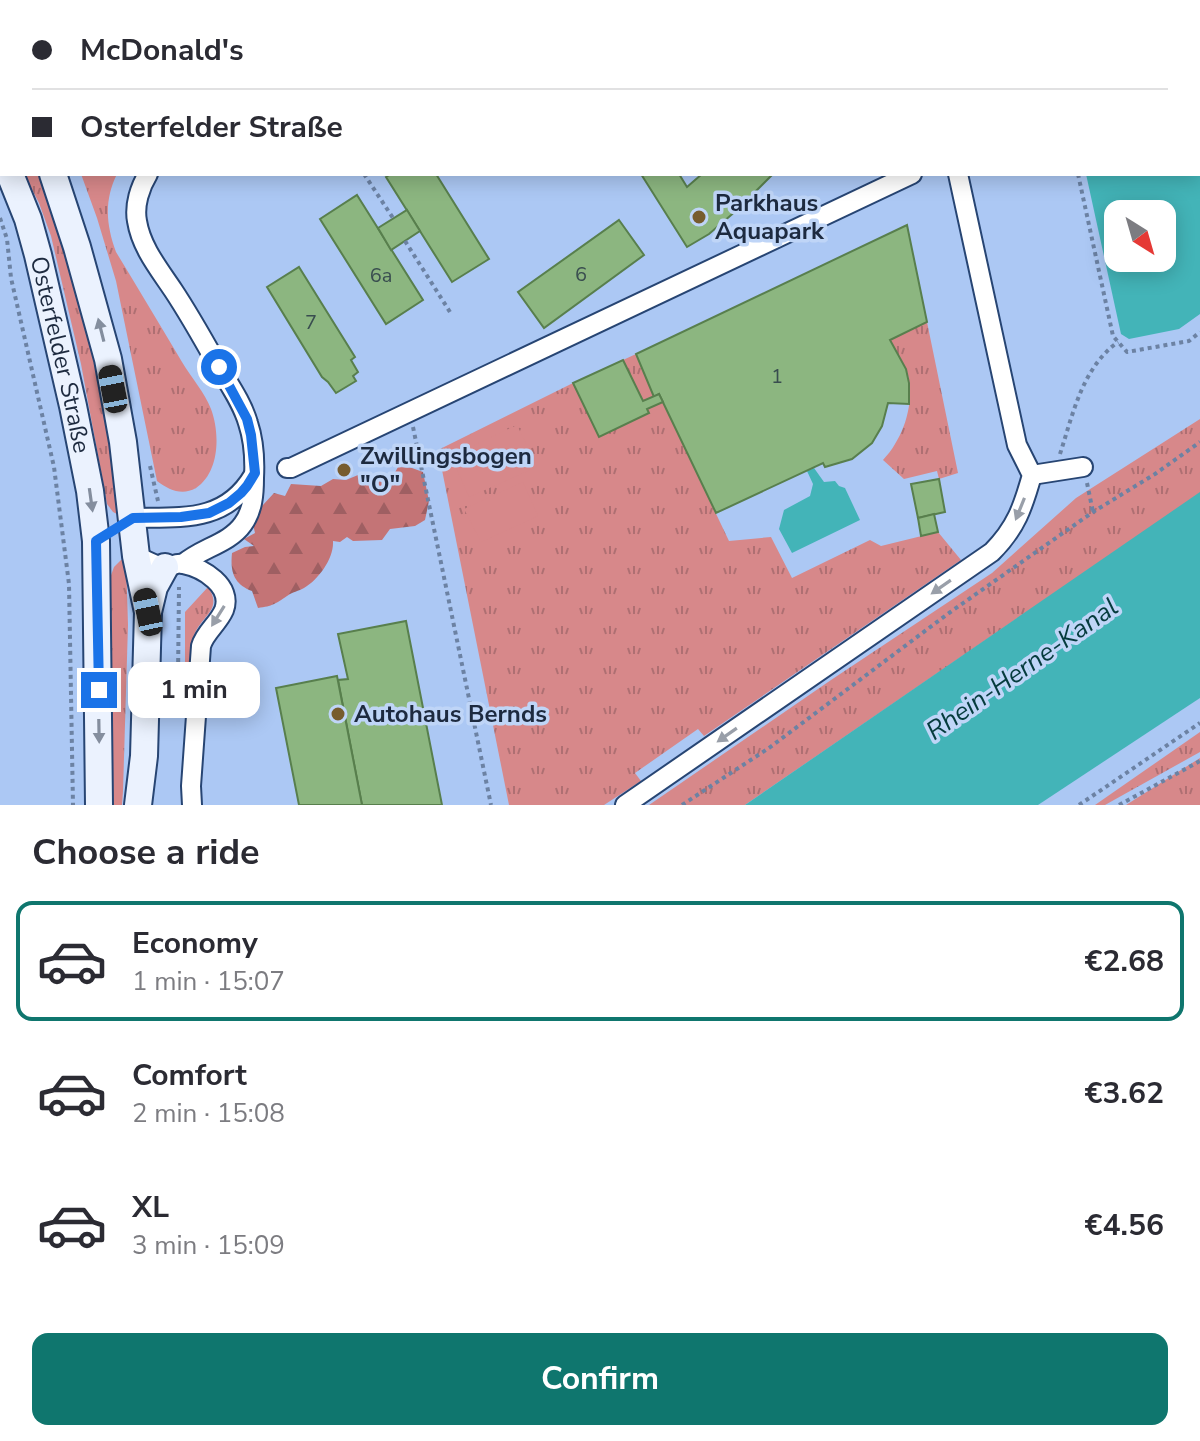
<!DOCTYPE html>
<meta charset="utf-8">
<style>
body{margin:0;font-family:"Nunito Sans",sans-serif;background:#f7f7f7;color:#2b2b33;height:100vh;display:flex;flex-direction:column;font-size:30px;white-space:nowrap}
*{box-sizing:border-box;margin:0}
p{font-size:26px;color:#7c7c81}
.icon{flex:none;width:44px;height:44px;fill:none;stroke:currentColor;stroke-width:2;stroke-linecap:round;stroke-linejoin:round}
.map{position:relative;height:805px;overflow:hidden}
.sheet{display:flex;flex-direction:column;background:#fff;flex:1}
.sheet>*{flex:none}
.guide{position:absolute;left:0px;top:0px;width:1200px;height:176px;box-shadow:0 4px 20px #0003;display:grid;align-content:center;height:176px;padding:0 32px;background:#fff}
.needle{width:52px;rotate:143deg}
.buttons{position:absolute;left:1104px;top:200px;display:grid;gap:16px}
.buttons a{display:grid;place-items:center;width:72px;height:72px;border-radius:16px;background:#fff;box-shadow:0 4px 20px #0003;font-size:40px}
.end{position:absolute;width:36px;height:36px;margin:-18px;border:10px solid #1a73e8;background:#fff;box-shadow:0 0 0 4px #fff}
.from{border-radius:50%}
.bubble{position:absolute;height:56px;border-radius:16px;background:#fff;box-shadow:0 4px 20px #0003;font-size:26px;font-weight:700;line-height:56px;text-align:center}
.car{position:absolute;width:24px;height:48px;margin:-24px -12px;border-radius:10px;box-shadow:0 0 6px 2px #0007;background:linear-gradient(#222 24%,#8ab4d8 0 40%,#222 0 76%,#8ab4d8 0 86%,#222 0)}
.guide b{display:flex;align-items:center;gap:28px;height:76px;font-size:30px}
.guide b+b{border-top:2px solid #e1e1e2}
.guide i{width:20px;height:20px;background:#2b2b33}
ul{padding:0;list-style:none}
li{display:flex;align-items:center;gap:24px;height:120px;margin:0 16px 12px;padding:0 16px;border:4px solid transparent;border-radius:16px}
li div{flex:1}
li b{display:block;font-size:30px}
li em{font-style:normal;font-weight:700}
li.active{border-color:#0f766e}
li>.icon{width:72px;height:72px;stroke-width:1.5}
h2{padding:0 32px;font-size:36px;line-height:96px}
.button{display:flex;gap:16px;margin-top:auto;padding:16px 32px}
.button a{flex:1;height:92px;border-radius:16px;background:#0f766e;color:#fff;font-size:32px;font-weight:700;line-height:92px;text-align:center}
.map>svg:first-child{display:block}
</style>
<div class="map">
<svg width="1200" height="805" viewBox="0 0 1200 805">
<defs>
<pattern id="grass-tufts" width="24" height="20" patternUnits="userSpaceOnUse" patternTransform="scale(2)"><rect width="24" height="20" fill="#d7888a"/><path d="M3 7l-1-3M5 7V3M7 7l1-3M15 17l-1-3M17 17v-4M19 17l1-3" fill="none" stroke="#ae6f72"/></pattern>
<pattern id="forest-firs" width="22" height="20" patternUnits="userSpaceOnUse" patternTransform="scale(2)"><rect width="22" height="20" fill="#c47476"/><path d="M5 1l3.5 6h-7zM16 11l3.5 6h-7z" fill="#9f5f62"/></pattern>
</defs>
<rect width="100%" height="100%" fill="#acc8f4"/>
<!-- grass -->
<g fill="url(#grass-tufts)">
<polygon points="24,174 42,174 102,375 119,515 113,512 107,504 81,364 51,236 39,203"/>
<path d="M81,174H117C104,200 106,225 116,252C138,288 160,325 182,362C191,377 205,393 211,409C220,433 220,472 196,488C182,496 169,490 157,481L116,281L97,218Z"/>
<path d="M927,322L958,473L939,479L937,471L904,479L883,460C887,455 892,450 895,444C908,424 915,392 906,369C902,359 895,349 890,340Z"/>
<polygon points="636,354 654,396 659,394 729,541 771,537 792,578 870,540 881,546 938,532 961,560 704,736 698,729 635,773 641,781 604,805 509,805 438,450 573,383"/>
<polygon points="1200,419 1200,493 745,805 649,805 831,680 992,573 1076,498"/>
<polygon points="126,559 128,625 123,791 122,805 111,805 106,589 114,567 121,560"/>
<path d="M208,587C223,609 203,615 195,633C189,645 191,683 191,698H185V612Z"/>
<polygon points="1200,732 1200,752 1105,805 1095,805"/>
<polygon points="1200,758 1200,805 1126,805"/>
</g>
<!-- forest -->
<path fill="url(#forest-firs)" d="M398,467L412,468L423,472L429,501L425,520L415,526L390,529L382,540L353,541L347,537L340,542L333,541C334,558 319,579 304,588C299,591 292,592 287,596C275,604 273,606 258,608L252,591C234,584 230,572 232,553L245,547L254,546L244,539L255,533L252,520L262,506L274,493L285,496L291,484L321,486L333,479L346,480L358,475L385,483L393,476Z"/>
<!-- pitch -->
<g fill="#d7888a">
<polygon points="517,425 537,467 469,497 451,456"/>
<polygon points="523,482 538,516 481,542 464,509"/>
</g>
<!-- water -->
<g fill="#43b4b8" fill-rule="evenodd">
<path d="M1198,135H1200V314L1179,329L1129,339L1121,334L1086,174H1198ZM1118,214H1162V258H1118Z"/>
<polygon points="814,468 824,482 835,481 839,486 845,488 860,520 792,553 779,529 784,510 810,496 813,484 807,471"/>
<polygon points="1200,492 1200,698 1038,805 745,805"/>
</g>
<!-- building -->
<g fill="#8cb680" stroke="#587f4d" stroke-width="2">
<polygon points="1088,0 1200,0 1200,96 1198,97 1198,2 1089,2"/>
<polygon points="391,174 436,174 489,259 452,282 386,177"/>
<polygon points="641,174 679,174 687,187 702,174 773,174 737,210 709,234 687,247"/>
<polygon points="357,195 423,300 386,324 320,219"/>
<polygon points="407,210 420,231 391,250 378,228"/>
<polygon points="619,220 644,255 544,328 518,292"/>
<polygon points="907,225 927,322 890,340 906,369 909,383 909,404 888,403 882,426 872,443 852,459 825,467 823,463 716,513 659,394 654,397 636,354"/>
<polygon points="299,267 355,357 351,360 358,372 353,376 356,381 336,393 328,382 322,377 267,287"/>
<polygon points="623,360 643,401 659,394 663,402 647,409 649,413 599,437 573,383"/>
<polygon points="939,479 945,512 918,518 911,484"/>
<polygon points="934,514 938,532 921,536 918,518"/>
<polygon points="406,621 442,805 362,805 338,680 348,679 338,634"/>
<polygon points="337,676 362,805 299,805 276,688"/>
</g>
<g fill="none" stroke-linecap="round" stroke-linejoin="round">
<!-- street casing -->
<g stroke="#274573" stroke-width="22">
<g id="street">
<polyline points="901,0 901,2"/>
<polyline points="840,2 852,0"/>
<path d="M148,174C140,187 134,205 137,221C141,247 159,269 173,290C189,314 203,339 217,364C228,383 242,402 248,423C254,441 255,459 254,478C254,494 253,510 243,524C229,544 201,548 183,564"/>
<polyline points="287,468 291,468 912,174"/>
<polyline points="1032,475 1083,467"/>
<path d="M133,518C181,517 225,523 253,476"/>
<path d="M136,556C144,559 157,567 165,567C172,567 176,562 183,564C203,568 233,586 224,610C218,624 205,632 201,646L191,786L192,805"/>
<path d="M625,805L992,552C1016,528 1023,507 1032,475L1017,445L958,174"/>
</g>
</g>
<!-- secondary casing -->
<g stroke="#274573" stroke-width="30">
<g id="secondary">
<polyline points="0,46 2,51"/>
<polyline points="0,146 2,152"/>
<path id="s1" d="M10,174L28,219L38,255L73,406L90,491L96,541L99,805"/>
<polyline points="53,174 77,247 108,359 123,442 136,556 148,612 144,756 138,805"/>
<polyline points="148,612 154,587 165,567"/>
</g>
</g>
<!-- path -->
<g stroke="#6c82a3" stroke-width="4" stroke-dasharray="4 4" stroke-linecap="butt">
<polyline points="14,0 14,2"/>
<polyline points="1198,114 1200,113"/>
<polyline points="364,174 393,218"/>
<polyline points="1078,174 1113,336 1127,352 1189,341 1200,332"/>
<polyline points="0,218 7,239 11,278 54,467 69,584 73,805"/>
<polyline points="405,241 450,312"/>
<polyline points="413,427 491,805"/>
<path d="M1060,454C1073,414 1082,368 1118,342"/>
<polyline points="150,466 158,501"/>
<polyline points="1087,483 1093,512"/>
<polyline points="178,678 179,587"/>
<polyline points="682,805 769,748 949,613 1093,512 1155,474 1200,442"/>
<polyline points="1079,805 1200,723"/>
<polyline points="1119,805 1200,761"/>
</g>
<!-- street -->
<use href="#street" stroke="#fff" stroke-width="18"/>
<!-- secondary -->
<use href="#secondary" stroke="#ebf2fe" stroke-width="26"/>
<!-- rail -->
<g stroke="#455772" stroke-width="6" stroke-dasharray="14 14" stroke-linecap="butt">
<polyline points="501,2 510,0"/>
<polyline points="555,2 563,0"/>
<polyline points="0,111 2,110"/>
</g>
</g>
<!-- one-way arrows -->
<defs><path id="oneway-solid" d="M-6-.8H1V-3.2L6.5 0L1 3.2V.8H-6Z" transform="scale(2)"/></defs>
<g fill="#848e9e">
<use href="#oneway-solid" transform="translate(101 330) rotate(-104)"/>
<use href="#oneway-solid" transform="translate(91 500) rotate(82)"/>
<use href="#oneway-solid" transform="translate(99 731) rotate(89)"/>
</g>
<g fill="#999fa9">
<use href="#oneway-solid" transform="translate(1020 509) rotate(112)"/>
<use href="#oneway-solid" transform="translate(941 587) rotate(145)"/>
<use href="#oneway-solid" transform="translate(218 616) rotate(122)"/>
<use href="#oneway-solid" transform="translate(727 735) rotate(145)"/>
</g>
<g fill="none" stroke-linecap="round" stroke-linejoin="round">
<!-- route -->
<polyline stroke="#1a73e8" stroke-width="10" points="99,690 96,541 133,518 181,517 209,513 229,503 241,493 247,486 255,473 251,435 247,419 219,367"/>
</g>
<!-- markers -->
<g fill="#775c2e" stroke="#bfd5f7" stroke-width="3">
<circle cx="699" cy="217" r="8"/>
<circle cx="344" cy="470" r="8"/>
<circle cx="338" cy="714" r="8"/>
</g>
<g text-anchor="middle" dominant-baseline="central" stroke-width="7" stroke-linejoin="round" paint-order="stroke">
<!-- number labels -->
<g font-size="20" fill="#394d4f">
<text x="581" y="274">6</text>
<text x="381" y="275">6a</text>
<text x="311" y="322">7</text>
<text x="777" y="376">1</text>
</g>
<!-- poi labels -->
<g font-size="24" font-weight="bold" fill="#1d2a3f" stroke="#bfd5f7" text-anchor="start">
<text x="715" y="203">Parkhaus<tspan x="715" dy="28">Aquapark</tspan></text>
<text x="360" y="456">Zwillingsbogen<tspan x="360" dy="28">"O"</tspan></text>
<text x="354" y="714">Autohaus Bernds</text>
</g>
<!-- street labels -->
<g font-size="24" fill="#1d2a3f" stroke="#bfd5f7">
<text stroke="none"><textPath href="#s1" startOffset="188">Osterfelder Straße</textPath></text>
</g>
<!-- water labels -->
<g font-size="26" font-style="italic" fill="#053b3d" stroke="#bfd5f7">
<text transform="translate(1022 669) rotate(-35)">Rhein-Herne-Kanal</text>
</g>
</g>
</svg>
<div class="buttons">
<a><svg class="needle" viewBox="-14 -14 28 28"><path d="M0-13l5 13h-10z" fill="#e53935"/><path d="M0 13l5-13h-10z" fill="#7c7c81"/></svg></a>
</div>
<i class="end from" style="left:219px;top:367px"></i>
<i class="end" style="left:99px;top:690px"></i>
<div class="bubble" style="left:128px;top:662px;width:132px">1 min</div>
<i class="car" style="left:113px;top:389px;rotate:349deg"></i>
<i class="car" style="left:148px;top:612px;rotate:348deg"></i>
<div class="guide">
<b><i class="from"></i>McDonald's</b>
<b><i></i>Osterfelder Straße</b>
</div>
</div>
<section class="sheet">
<h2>Choose a ride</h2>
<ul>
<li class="active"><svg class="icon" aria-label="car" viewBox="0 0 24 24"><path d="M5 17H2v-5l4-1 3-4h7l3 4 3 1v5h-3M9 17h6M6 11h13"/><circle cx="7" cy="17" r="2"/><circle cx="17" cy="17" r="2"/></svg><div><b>Economy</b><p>1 min · 15:07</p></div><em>€2.68</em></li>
<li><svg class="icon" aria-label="car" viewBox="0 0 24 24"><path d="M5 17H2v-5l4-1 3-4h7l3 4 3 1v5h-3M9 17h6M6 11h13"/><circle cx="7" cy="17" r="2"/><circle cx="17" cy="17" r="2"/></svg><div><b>Comfort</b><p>2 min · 15:08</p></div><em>€3.62</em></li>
<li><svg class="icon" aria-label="car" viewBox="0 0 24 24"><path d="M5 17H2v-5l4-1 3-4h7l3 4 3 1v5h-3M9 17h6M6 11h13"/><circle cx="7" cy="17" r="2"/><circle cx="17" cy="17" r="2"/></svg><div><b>XL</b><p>3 min · 15:09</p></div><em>€4.56</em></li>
</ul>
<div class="button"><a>Confirm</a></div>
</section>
